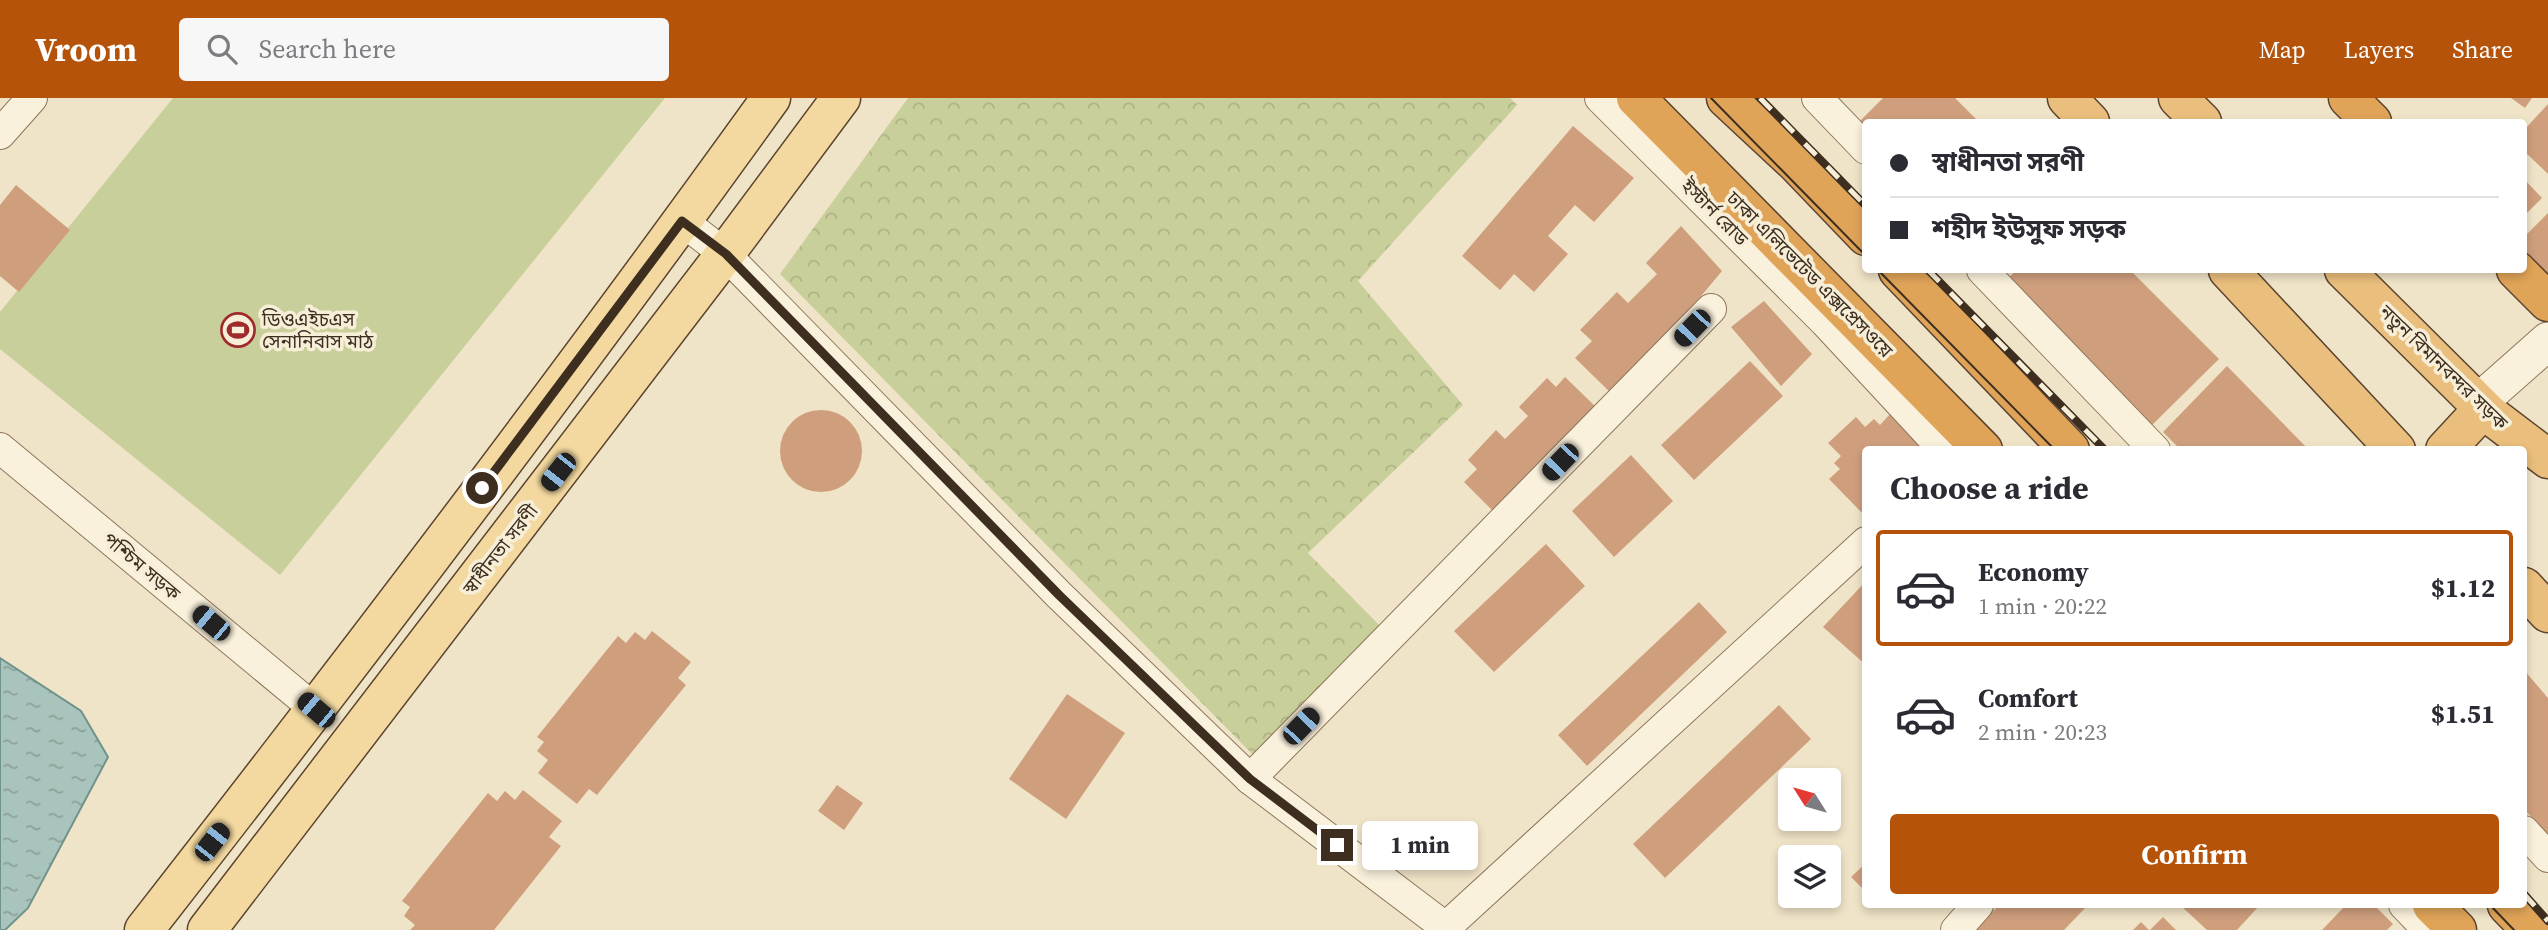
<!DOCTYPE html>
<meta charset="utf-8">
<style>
body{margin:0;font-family:"Source Serif 4","Noto Sans Bengali",serif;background:#f7f7f7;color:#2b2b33;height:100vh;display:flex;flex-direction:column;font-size:26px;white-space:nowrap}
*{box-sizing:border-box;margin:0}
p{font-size:23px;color:#7c7c81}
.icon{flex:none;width:38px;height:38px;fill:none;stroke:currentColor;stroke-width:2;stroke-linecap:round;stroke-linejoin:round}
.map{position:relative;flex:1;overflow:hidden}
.details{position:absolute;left:1862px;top:348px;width:665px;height:462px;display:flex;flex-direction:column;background:#fff;border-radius:7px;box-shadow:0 4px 10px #0003}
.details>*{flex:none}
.banner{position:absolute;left:1862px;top:21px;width:665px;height:154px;border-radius:7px;box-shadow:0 4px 10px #0003;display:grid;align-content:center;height:154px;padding:0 28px;background:#fff}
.needle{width:46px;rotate:307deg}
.fabs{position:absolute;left:1778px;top:670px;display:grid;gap:14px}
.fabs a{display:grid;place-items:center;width:63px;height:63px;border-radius:7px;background:#fff;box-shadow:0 4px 10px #0003;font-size:35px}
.end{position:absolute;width:32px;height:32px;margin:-16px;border:9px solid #3d2e20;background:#fff;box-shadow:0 0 0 4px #fff}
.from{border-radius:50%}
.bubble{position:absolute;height:49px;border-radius:7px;background:#fff;box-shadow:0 4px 10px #0003;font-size:23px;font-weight:700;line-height:49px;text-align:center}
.car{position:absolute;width:21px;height:42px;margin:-21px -10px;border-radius:9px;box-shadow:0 0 5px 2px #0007;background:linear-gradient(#222 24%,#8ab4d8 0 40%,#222 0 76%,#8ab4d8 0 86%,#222 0)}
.banner b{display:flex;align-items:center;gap:24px;height:66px;font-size:26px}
.banner b+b{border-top:2px solid #e1e1e2}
.banner i{width:18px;height:18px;background:#2b2b33}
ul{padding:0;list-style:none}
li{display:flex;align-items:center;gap:21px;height:116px;margin:0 14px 10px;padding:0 14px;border:4px solid transparent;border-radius:7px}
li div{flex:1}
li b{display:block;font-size:26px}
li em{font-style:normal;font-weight:700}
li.selected{border-color:#b45309}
li>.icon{width:63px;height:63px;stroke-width:1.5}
h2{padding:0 28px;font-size:32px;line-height:84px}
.button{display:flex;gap:14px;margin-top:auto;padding:14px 28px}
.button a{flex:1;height:80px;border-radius:7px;background:#b45309;color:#fff;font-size:28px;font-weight:700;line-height:80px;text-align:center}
header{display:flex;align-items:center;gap:42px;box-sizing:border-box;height:98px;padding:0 35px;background:#b45309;color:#fff}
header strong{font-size:33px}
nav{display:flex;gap:38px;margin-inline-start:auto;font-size:24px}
.search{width:490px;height:63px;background:#f7f7f7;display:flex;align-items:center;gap:18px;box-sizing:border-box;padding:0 24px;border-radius:7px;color:#7c7c81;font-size:26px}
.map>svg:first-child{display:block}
</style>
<header>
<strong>Vroom</strong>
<div class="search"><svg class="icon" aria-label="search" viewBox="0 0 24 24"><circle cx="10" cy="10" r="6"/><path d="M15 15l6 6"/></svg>Search here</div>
<nav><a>Map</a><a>Layers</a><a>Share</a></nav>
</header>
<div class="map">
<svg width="2548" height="832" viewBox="0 0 2548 832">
<defs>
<pattern id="forest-crowns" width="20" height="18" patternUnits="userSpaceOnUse" patternTransform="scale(1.75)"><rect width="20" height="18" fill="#c9cf9b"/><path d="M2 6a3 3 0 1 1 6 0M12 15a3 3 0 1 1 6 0" fill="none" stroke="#aeb285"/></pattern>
<pattern id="water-ripples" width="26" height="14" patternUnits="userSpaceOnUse" patternTransform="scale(1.75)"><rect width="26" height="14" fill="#a9c4bc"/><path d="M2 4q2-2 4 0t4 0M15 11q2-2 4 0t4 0" fill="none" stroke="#8ba098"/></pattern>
</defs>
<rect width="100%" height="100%" fill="#f0e4c8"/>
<!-- grass -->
<polygon fill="#c9cf9b" points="173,0 665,0 280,477 0,251 0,214"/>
<!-- forest -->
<polygon fill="url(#forest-crowns)" points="908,0 1510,0 1517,7 1358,183 1463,307 1308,455 1387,535 1260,664 780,176"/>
<!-- water -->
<polygon fill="url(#water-ripples)" stroke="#6f938a" stroke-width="2" points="0,560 81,613 108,659 28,810 5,832 0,832"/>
<!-- building -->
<g fill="#cf9f7d">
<polygon points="1883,0 1955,0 1979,24 1866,24 1866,39 1855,28"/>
<polygon points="2511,0 2532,0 2525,10"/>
<polygon points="2548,6 2548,76 2524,53 2524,32"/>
<polygon points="1573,28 1634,80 1594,124 1575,107 1548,138 1568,156 1534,194 1514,176 1500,192 1462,158"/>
<polygon points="2524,81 2542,100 2524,118"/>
<polygon points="16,87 70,132 19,194 0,178 0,107"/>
<polygon points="2548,115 2548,185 2524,160 2524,139"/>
<polygon points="1681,128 1722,173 1616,300 1575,260 1592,243 1580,232 1617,194 1628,205 1657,176 1646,165"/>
<polygon points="2017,172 2130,172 2219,261 2149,330 2004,184"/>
<polygon points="1764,203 1812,256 1781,288 1731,229"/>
<polygon points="1750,263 1783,298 1694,382 1661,347"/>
<polygon points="2227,268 2309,352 2181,352 2163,334"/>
<polygon points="1565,279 1597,310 1495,415 1464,384 1477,371 1468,362 1496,332 1505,341 1528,318 1519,309 1547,280 1556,289"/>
<circle cx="821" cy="353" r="41"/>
<polygon points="1890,316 1924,352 1866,352 1866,419 1829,381 1840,371 1834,365 1841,358 1828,345 1856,319 1865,329 1874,321 1880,327"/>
<polygon points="1631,357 1673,403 1614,459 1572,413"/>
<polygon points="1546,446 1585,488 1494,574 1454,533"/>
<polygon points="1866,483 1866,567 1823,529"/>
<polygon points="1699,504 1727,534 1587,668 1558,637"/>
<polygon points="652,533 691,564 678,580 686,587 597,697 589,691 577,706 538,675 548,662 537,653 544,644 537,639 618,538 626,545 635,534 645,542"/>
<polygon points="2524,572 2548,600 2548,737 2524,711"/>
<polygon points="1067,596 1125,635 1066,721 1009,681"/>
<polygon points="1779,607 1811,641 1665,780 1633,746"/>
<polygon points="837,687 863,705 844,732 818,713"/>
<polygon points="523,692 562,723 549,739 561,748 494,832 410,832 415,827 404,818 410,809 402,803 488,695 497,703 505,693 515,702"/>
<polygon points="1866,765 1866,794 1851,779"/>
<polygon points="1999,807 2088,807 2064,832 1975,832"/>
<polygon points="2180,807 2260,807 2237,832 2207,832"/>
<polygon points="2346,807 2374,807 2393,826 2387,832 2322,832"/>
<polygon points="2163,819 2176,832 2150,832"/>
<polygon points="2141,824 2149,832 2133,832"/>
</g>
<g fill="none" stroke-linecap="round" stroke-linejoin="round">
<!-- minor casing -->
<g stroke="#8d765c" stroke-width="32">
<g id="minor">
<polyline points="1600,0 1825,224 1944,352"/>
<polyline points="1817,0 1866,51"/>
<polyline points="0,36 32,0"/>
<polyline points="682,123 725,156 1059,497 1250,681 1449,832"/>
<polyline points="1982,172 2155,352"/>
<polyline points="0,350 316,612"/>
<polyline points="1250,681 1711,211"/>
<polyline points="2524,733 2548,759"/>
<polyline points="2404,807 2428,832"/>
<polyline points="1445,830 1866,444"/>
<polyline points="1956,832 1978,807"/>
</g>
</g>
<!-- tertiary casing -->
<g stroke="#8d765c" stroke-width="39">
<polyline id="tertiary" points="2478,305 2548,243"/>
</g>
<!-- primary casing -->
<g stroke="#5b4430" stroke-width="41">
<g id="primary">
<path d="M144,832C358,558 568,282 771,0"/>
<polyline points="207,832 725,156 841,0"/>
</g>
</g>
<!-- trunk casing -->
<g stroke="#5b4430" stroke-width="41">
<g id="trunk">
<polyline points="2067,0 2090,24"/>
<polyline points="2178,0 2202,24"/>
<polyline points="2228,172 2396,352"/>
<polyline points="2344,172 2489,316 2548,361"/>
<polyline points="2445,352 2483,311"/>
<polyline points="2524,489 2548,515"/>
</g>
</g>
<!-- motorway casing -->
<g stroke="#5b4430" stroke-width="41">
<g id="motorway">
<polyline points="1636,0 1983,352"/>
<polyline points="1726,0 1797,66 1866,138"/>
<polyline points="2348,0 2372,24"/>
<polyline points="1898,172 2070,352"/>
<polyline points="2516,172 2548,204"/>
<polyline points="2432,807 2457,832"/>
<polyline points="2507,807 2531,832"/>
</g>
</g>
<!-- minor -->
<use href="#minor" stroke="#faf1dc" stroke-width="30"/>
<!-- tertiary -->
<use href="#tertiary" stroke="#faf1dc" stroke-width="37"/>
<!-- primary -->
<use href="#primary" stroke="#f3d9a0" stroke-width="38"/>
<!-- trunk -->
<use href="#trunk" stroke="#eabe7c" stroke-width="38"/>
<!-- motorway -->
<use href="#motorway" stroke="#e0a458" stroke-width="38"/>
<!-- tram -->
<g stroke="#3d2e20" stroke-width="2">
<polyline points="1711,0 1866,158"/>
<polyline points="1878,172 2055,352"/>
<polyline points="2490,807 2514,832"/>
</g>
<!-- rail casing -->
<g stroke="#3d2e20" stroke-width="8">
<g id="rail">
<polyline points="1760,0 1866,108"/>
<polyline points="1928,172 2105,352"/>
<polyline points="2524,796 2548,823"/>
</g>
</g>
<!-- rail -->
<use href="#rail" stroke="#f7eed8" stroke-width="5" stroke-dasharray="16" stroke-linecap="butt"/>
</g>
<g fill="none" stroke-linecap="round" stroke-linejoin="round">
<!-- route -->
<polyline stroke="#3d2e20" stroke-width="9" points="482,390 682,123 726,156 1059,497 1250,681 1337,747"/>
</g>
<!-- icons -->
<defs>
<g id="stadium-ring" transform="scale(1.75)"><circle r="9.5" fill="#f7eed8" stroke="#9e2a2b" stroke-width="1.5"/><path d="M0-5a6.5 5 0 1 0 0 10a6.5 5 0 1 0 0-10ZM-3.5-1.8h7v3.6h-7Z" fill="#9e2a2b"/></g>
</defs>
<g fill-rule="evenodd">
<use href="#stadium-ring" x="238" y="232"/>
</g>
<g text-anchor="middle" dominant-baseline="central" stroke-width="7" stroke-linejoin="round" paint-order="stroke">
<!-- street labels -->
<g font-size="19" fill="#3d2e20" stroke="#f7eed8">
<text transform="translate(1715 114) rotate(45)">ইস্টার্ন রোড</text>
<text transform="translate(1810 176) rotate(45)">ঢাকা এলিভেটেড এক্সপ্রেসওয়ে</text>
<text transform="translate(2444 269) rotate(44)">নতুন বিমানবন্দর সড়ক</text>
<text transform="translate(500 451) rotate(-52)">স্বাধীনতা সরণী</text>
<text transform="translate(142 468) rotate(40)">পশ্চিম সড়ক</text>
</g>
<!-- poi labels -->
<g font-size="19" fill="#3d2e20" stroke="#f7eed8" text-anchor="start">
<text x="262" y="221">ডিওএইচএস<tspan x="262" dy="22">সেনানিবাস মাঠ</tspan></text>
</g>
</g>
</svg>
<div class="fabs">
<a><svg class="needle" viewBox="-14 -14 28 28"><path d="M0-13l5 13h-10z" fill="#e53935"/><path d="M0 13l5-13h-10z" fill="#7c7c81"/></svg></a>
<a><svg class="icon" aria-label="layers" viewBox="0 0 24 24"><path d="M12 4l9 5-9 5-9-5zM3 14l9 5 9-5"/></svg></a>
</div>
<i class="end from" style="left:482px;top:390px"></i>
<i class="end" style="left:1337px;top:747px"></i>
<div class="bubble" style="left:1362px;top:723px;width:116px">1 min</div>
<i class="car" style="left:1692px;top:230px;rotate:224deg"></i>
<i class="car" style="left:1560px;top:364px;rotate:224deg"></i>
<i class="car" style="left:558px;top:374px;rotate:218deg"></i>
<i class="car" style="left:211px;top:525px;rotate:310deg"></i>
<i class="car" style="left:316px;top:612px;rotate:310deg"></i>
<i class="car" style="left:1301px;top:628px;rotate:44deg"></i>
<i class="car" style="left:212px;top:744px;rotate:38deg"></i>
<div class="banner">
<b><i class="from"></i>স্বাধীনতা সরণী</b>
<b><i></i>শহীদ ইউসুফ সড়ক</b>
</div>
<section class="details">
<h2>Choose a ride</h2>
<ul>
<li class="selected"><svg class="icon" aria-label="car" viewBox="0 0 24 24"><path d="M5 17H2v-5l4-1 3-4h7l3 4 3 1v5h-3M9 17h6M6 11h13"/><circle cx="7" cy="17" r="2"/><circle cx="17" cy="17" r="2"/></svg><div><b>Economy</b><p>1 min · 20:22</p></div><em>$1.12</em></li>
<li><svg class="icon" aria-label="car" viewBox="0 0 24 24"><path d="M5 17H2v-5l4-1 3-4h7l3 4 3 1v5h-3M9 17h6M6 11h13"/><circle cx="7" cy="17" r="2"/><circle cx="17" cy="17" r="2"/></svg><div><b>Comfort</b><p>2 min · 20:23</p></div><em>$1.51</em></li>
</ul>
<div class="button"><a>Confirm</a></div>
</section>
</div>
